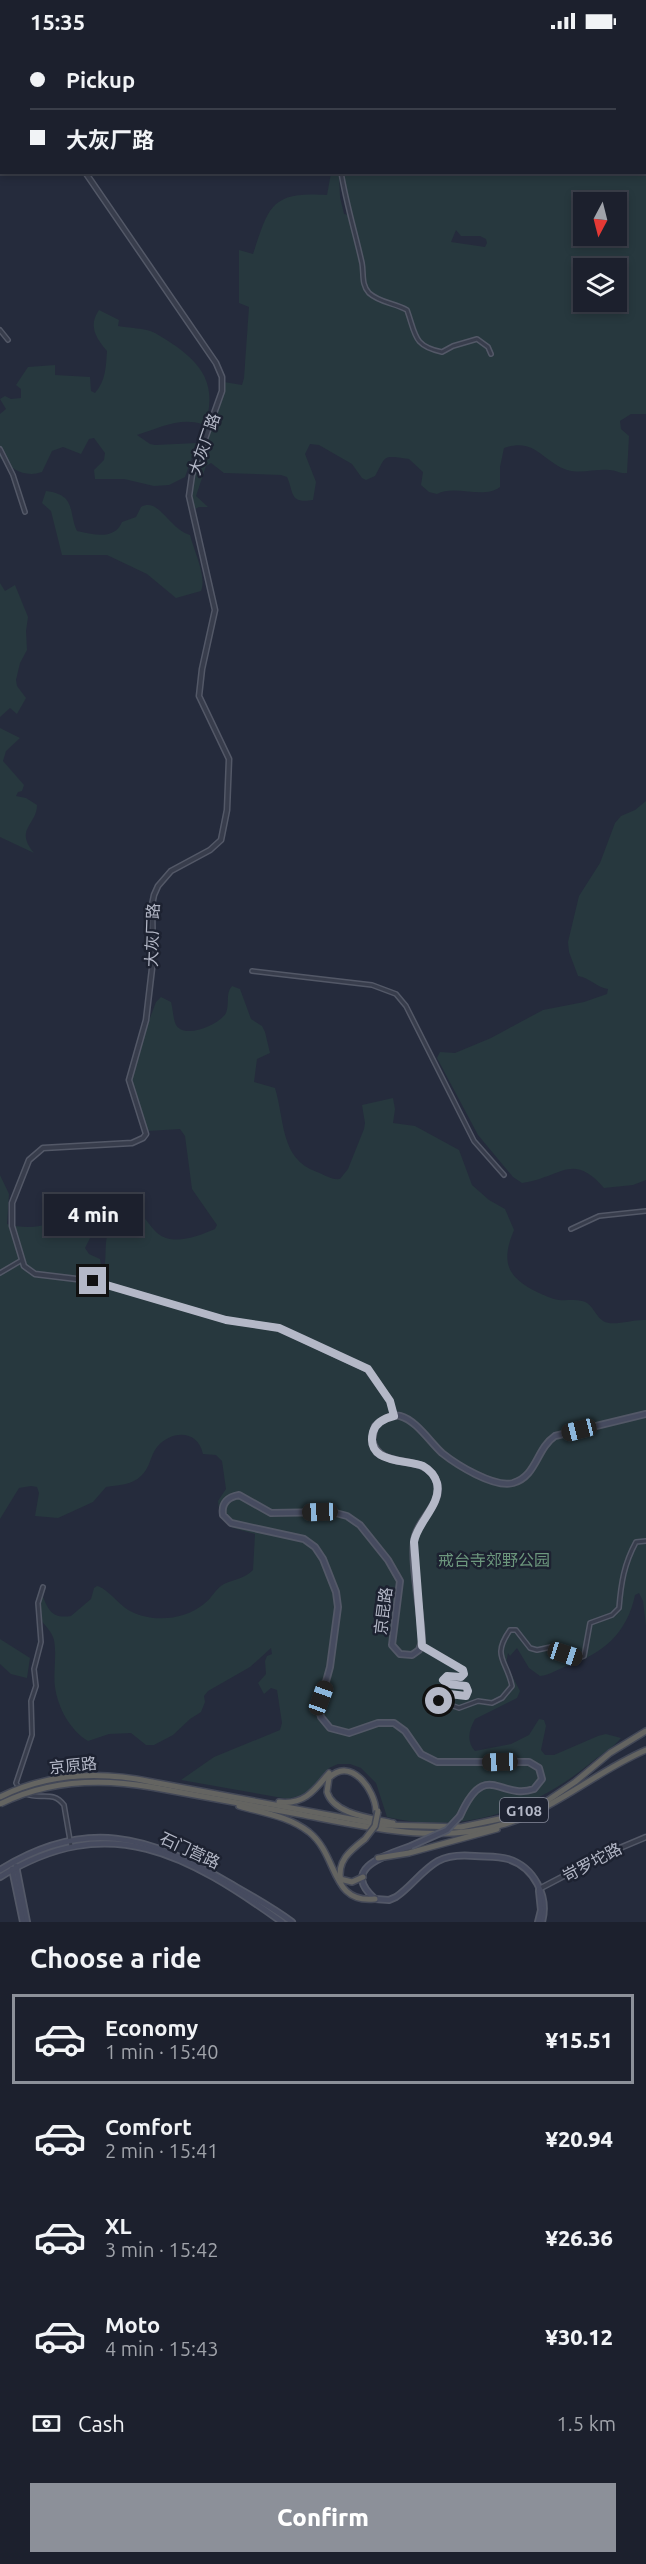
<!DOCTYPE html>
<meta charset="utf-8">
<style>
body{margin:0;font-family:Ubuntu,"Noto Sans SC",sans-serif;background:#292d39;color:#f1f3f6;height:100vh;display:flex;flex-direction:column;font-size:22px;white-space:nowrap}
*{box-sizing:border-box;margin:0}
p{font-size:20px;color:#a0a3aa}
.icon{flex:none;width:33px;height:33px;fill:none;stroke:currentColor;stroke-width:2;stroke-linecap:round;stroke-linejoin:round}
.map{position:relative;height:1880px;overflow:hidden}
.drawer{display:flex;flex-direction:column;background:#1c202d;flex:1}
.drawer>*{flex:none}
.banner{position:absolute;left:0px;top:0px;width:646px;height:132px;box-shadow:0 3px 9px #0003,0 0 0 2px #3a3e49;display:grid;align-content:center;height:132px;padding:0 30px;background:#1c202d}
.needle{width:39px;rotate:187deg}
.controls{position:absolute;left:573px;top:150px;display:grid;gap:12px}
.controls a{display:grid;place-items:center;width:54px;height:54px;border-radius:0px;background:#1c202d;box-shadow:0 3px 9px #0003,0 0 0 2px #3a3e49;font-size:30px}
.end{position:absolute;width:27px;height:27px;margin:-14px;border:8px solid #b4b8c7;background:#111;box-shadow:0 0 0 3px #111}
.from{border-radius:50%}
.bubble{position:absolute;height:42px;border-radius:0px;background:#1c202d;box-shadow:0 3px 9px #0003,0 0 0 2px #3a3e49;font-size:20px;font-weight:800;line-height:42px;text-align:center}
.car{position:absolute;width:18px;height:36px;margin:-18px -9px;border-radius:8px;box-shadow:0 0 4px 2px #0007;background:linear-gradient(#222 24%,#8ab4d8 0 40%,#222 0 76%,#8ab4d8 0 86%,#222 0)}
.banner b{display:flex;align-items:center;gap:21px;height:57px;font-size:22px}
.banner b+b{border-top:2px solid #3a3e49}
.banner i{width:15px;height:15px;background:#f1f3f6}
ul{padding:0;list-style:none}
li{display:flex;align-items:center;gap:18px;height:90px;margin:0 12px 9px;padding:0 18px;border:3px solid transparent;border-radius:0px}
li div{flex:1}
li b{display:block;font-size:22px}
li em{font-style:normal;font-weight:800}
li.active{border-color:#8c9099}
li>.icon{width:54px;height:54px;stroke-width:1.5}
h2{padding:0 30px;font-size:27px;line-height:72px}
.pay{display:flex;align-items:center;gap:15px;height:66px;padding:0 30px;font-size:22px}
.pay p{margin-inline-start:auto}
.action{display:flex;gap:12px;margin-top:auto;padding:12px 30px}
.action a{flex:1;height:69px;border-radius:0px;background:#8c9099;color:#fff;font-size:24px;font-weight:800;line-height:69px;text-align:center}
.status{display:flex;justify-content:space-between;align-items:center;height:42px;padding:0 30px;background:#1c202d;direction:ltr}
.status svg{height:16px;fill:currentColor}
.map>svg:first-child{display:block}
</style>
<div class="status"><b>15:35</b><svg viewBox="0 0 49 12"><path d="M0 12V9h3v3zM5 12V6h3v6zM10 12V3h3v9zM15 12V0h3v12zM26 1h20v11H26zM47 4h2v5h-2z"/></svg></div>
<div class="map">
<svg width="646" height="1880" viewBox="0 0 646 1880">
<rect width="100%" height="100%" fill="#252b3c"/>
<!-- green -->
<g fill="#27383e" fill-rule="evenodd">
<path d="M541,0H646V372H631L620,379L621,387L629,394L627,431C620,432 616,428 609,428C595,427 581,432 567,428C542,419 535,395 504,406L500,425V445C483,458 456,442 437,452L429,450L421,443L423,430L409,417C381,413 387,413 375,434L366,438L362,436L352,422L319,403L310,402L305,412L316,440L313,458C289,462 294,450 287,435L281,433L224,431L211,421L206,424L196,454L208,465H199L193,468C184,424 218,384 224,340L242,343L244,336L249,265L239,261V208L253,212C269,164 271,149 327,153L331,131H339L340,155L344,172L350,173L343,131L645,130V2L539,1ZM584,160H616V194H584ZM456,188L461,194H480L486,197L487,201L485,205L451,200ZM584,226H616V260H584Z"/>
<path d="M99,268L119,278L118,284C129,286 145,286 155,291C184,308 214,328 209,365C208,371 207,377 202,382C180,375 159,386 137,393L150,402L155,403L197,401L185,435L169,443L154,444L124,437H95L94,428L104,418L105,411L94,396L89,397L81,412L63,405L52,409L42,430C25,436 12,427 0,416V372L6,367L0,357L5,354L11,357L21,356V347L16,343L28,325L55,323V333L90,335L91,349L95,351C106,339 106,323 107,309C96,296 88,284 99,268Z"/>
<path d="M46,449C77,453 68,470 77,489C93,492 114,499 122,480L136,475L141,465C159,455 169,487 190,493C194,509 207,535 201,549L176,556L147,532L107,513H62L51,469L42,461Z"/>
<polygon points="0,541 5,549 15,543 28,575 26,589 27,608 20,621 16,638 17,644 26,656 17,672 10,666 0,675"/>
<path d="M0,686L20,696L6,709L3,719L24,743L22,749L18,750L16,754L26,756L37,763C37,783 14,787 34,811L0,795Z"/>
<path d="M646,759V1138L633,1143L604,1146C572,1109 561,1136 522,1141L513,1135L478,1093L437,1016L440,1010L455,1011L491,996L543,968L584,960L607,952L608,947C596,945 590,936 578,934L569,910L568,900L579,854L600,821L615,781L621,774L635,768Z"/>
<path d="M232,944L240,947L251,977L262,984L265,990L270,1011L257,1017L254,1040L275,1046C285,1079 280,1117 317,1130C325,1133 331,1138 340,1137L348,1127L364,1087L365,1081L362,1063L393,1056L395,1067L393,1081L415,1084L459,1108L472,1143L489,1158L505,1167L514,1188C501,1219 506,1235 537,1250C544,1253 551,1257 559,1258C566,1259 574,1257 582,1259C593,1261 595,1275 605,1280C616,1284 633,1277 646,1278V1584L643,1559L639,1551L635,1553C627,1592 602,1612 567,1624C558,1627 550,1633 540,1634L529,1626L517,1606L510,1614L508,1611L506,1622L520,1649L517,1656L475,1677C469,1688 466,1699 475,1709L511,1702L529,1693L539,1677L544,1678L546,1684L541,1708L545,1713H554L598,1694L606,1692L621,1696C614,1705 602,1712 593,1719C535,1768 462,1793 387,1775L376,1741L361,1726L350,1722H338L329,1726L306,1752L288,1757L181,1738L214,1715L280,1688L282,1681L277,1648L271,1646L264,1652L258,1641L266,1632L265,1619L267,1614L272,1612L271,1606L250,1625L208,1649L204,1654L205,1660L201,1670L190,1677L173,1693L154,1703H146L131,1691L109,1692L88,1699C70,1688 58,1666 55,1645C53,1630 57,1615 54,1598C50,1581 28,1576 38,1552H42C48,1568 52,1577 71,1574L91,1557L94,1546L97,1544C107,1546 119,1563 130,1569C153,1581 184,1578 204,1562C212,1556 216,1546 224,1542C235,1537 244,1537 253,1528L255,1492L233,1486L220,1475L218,1459L226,1447L222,1419L216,1413L203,1412C198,1387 171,1388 157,1405C150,1414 150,1426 141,1434C132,1443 118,1443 106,1445L93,1460L58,1476L35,1474L39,1451L37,1445L31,1444L19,1446L0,1477V1133L9,1152L7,1182C21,1186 40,1187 52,1179L64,1184L91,1153L101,1159L95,1171V1186L85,1206L89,1212L100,1217L101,1223L105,1222C106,1213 105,1203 107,1194C112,1178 126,1161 143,1175C151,1182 154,1192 166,1196C181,1201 201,1193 215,1187L217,1183L192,1147L185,1094L180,1087L148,1089L131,1037L136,1013L156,960L161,955L171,960C173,967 173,977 176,983C185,998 220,982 226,971C230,961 225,952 232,944Z"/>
<polygon points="0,1597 30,1616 27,1636 11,1632 0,1622"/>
</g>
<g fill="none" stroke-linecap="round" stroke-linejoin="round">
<!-- minor casing -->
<g stroke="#535867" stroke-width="6">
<g id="minor">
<polyline points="540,2 541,0"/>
<polyline points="0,79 2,79"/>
<path d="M341,130C346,161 355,190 362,221C364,232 361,242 369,251C380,261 395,261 407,268C416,293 413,304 442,310L453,304L477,297L488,305L491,312"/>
<polyline points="0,288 8,298"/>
<polyline points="0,407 13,433 25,470"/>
<polyline points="252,929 372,943 396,952 406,964 474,1099 504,1133"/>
<polyline points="571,1187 599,1174 646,1169"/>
<polyline points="0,1231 22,1218"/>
<path d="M422,1604L463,1628L464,1632L461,1635L447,1634L443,1638L447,1642L466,1644L468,1649L466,1654L441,1651L439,1653V1659L459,1666L478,1659L492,1661L502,1656L512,1644C507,1618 491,1615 510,1588H516L530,1606L537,1608L551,1605L579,1616L584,1614L590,1581L612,1573L619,1566C621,1541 624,1522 636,1500L646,1499"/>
<polyline points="19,1746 16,1741 32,1693 31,1659 36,1644 34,1627 41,1600 38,1561 43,1545"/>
<path d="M26,1752C41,1758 53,1748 64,1763L71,1804"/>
</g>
</g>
<!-- tertiary casing -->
<g stroke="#535867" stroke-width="7">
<g id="tertiary">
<polyline points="0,84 2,85"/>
<polyline points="85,130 216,321 222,335 222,349 192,433 189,454 215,568 202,627 199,654 229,717 227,768 221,798 210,808 171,829 158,844 154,853 152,863 153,918 146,978 129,1038 146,1092 143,1096 132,1101 43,1106 29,1118 12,1161 12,1184 24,1224 35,1232 93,1239 226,1278 279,1286 367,1327 390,1359 394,1374"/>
<polyline points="539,1847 608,1811 646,1795"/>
</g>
</g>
<!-- secondary casing -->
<g stroke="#535867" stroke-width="8">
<g id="secondary">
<path d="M460,1774C486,1716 500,1759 534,1747L542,1737L539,1726L529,1720H437L421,1712L405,1689L394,1681H378L349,1691L330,1686L321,1675L319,1665L330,1625L338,1565L336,1550L323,1517L315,1505L304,1497L231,1481L223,1473C221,1461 228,1455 239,1453L271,1471L332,1470L347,1474L360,1483L388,1518L400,1539L392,1603L400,1612L412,1613L419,1608L422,1600C422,1572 409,1518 415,1494C420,1474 447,1458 435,1436C422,1410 380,1430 372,1398L375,1384C382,1378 391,1372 400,1374C416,1378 430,1400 442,1411C457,1423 494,1446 513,1441C537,1434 536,1407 555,1394L646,1372"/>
<path d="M411,1804C387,1813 339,1826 375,1857L389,1858L396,1855C411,1845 422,1828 438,1819C449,1813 464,1813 475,1814C486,1815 497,1814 508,1817C534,1825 549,1854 542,1880"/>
<polyline points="16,1824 27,1880"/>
<polyline points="12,1827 23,1880"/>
<path d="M0,1828C85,1775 148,1793 229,1841C250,1853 272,1865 292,1880"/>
<path d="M0,1835C109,1767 188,1813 282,1880"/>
<polyline points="538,1880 541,1868 539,1849"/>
</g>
</g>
<!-- trunk casing -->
<g stroke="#434857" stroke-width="8">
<g id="trunk">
<polyline points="152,1740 383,1783 461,1785 504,1776 544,1761 575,1740 610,1711 646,1689"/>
<path d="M151,1745C200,1754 249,1763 298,1772C367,1785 436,1803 505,1782C557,1766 597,1729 646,1708"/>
<path d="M279,1760C304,1763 314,1749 329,1731"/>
<path d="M239,1764C263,1771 288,1774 309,1790C339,1814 330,1862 375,1857"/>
<path d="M376,1769C375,1748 351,1714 329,1736L327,1750C334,1773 373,1776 393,1781"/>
<polyline points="378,1816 409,1811 497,1787"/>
<polyline points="340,1837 352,1840 363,1835"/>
<path d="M341,1839C336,1819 351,1808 365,1797"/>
</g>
</g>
<!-- minor -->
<use href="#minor" stroke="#383d4c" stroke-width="3"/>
<!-- tertiary -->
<use href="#tertiary" stroke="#383d4c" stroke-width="4"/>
<!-- secondary -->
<use href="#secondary" stroke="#464b5f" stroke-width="4.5"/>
<!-- trunk -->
<use href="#trunk" stroke="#646461" stroke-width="5"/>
<!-- secondary-bridge casing -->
<g stroke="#535867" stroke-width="8" stroke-linecap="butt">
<polyline id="secondary-bridge" points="411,1804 447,1788 460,1774"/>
</g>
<!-- trunk-bridge casing -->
<g stroke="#434857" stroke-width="8" stroke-linecap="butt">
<g id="trunk-bridge">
<path d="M0,1755C48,1731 100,1729 152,1740"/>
<path d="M0,1762C48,1738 99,1736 151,1745"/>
<polyline points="365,1797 375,1784 378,1769"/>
</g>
</g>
<!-- secondary-bridge -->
<use href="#secondary-bridge" stroke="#464b5f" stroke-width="4.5"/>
<!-- trunk-bridge -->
<use href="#trunk-bridge" stroke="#646461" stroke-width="5"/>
</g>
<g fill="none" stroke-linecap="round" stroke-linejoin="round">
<!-- route -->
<path stroke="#b4b8c7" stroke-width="8" d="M93,1239L226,1278L279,1286L303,1297L368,1327L390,1359L394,1374C385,1376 376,1380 373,1390C365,1422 405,1417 423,1424C430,1428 435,1434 437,1441C442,1463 417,1480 414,1500L422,1604L463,1628L464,1632L461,1635L447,1634L443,1638L447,1642L466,1644L468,1649L466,1654L441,1651L439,1653V1659"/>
</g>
<g text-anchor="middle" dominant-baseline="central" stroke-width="5" stroke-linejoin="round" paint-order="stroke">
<!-- shield labels -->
<rect fill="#1d2231" stroke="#878b9a" stroke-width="1.5" x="500" y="1756" width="48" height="24" rx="4.5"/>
<g font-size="15" font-weight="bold" fill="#b4b8c7">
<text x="524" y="1768">G108</text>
</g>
<!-- street labels -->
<g font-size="16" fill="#b4b8c7" stroke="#1d2231">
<text transform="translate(204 402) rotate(-71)">大灰厂路</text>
<text transform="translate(152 893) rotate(-88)">大灰厂路</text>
<text transform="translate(383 1569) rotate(-83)">京昆路</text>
<text transform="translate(73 1723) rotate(-6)">京原路</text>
<text transform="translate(190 1808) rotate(25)">石门营路</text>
<text transform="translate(592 1820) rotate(-28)">岢罗坨路</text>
</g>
<!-- park labels -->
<g font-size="16" fill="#6c977d" stroke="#1d2231">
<text x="494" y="1518">戒台寺郊野公园</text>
</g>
</g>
</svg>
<div class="controls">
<a><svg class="needle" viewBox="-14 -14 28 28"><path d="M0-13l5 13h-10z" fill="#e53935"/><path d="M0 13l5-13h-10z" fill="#a0a3aa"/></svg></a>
<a><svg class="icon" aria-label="layers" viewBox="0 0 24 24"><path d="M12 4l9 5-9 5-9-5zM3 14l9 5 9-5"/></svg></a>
</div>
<i class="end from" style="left:439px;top:1659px"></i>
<i class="end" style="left:93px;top:1239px"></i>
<div class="bubble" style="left:44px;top:1152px;width:99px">4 min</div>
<i class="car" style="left:579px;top:1388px;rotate:256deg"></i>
<i class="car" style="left:320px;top:1470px;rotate:268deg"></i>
<i class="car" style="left:565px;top:1612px;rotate:108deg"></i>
<i class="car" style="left:321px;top:1656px;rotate:20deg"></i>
<i class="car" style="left:500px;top:1720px;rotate:268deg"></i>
<div class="banner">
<b><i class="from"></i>Pickup</b>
<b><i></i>大灰厂路</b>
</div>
</div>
<section class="drawer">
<h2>Choose a ride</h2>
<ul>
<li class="active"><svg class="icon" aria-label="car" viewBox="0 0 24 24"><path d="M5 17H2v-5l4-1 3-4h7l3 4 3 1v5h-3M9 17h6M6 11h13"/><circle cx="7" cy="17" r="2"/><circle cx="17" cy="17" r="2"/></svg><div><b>Economy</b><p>1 min · 15:40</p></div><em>¥15.51</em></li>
<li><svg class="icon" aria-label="car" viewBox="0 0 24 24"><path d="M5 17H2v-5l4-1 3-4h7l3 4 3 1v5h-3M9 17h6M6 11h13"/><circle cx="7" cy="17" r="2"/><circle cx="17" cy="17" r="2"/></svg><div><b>Comfort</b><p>2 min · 15:41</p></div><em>¥20.94</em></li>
<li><svg class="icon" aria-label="car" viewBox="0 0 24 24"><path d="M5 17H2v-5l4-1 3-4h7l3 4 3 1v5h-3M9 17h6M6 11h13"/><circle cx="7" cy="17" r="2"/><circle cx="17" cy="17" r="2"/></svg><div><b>XL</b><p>3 min · 15:42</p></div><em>¥26.36</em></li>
<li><svg class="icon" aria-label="car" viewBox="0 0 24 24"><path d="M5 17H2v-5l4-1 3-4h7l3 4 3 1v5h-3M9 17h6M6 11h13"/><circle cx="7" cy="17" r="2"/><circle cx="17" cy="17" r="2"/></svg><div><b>Moto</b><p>4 min · 15:43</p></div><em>¥30.12</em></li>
</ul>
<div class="pay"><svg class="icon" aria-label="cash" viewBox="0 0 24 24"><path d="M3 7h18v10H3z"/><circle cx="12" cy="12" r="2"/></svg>Cash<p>1.5 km</p></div>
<div class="action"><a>Confirm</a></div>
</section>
